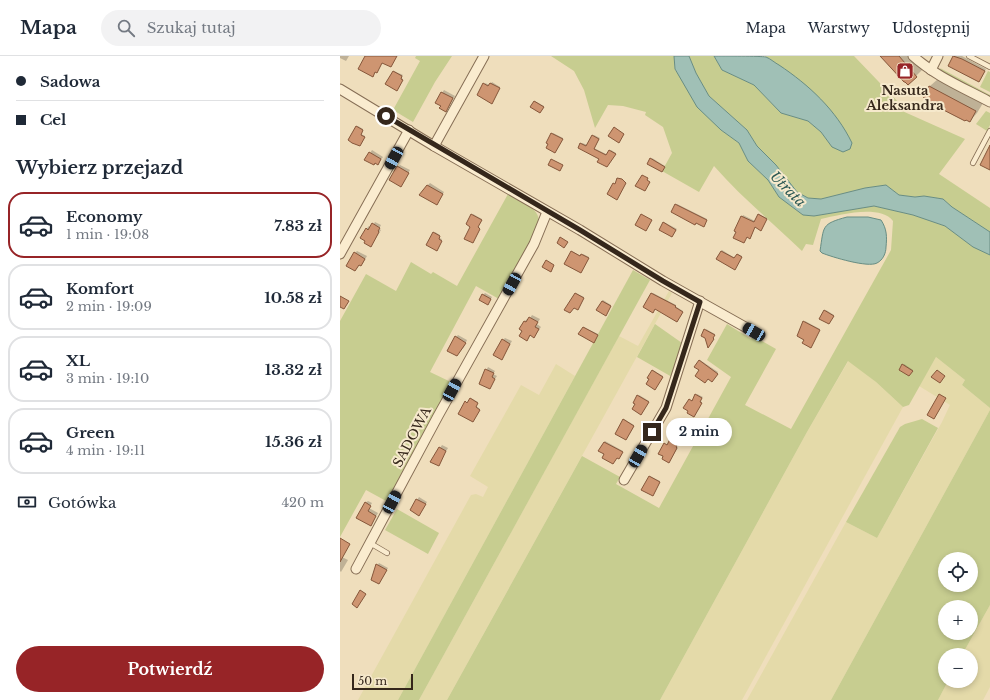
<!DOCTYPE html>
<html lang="pl">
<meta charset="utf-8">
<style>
body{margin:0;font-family:"Libre Baskerville",serif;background:#f2f2f3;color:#1f2937;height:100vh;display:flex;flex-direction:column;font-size:15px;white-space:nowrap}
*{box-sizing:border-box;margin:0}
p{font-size:13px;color:#747a83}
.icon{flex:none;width:22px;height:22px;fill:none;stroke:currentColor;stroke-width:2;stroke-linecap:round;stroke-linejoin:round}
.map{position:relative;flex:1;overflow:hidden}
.details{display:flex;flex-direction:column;background:#fff;width:340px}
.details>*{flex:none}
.top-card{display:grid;align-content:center;height:88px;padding:0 16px;background:#fff}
.tools{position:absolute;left:598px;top:496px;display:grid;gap:8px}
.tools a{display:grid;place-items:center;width:40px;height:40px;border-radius:50%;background:#fff;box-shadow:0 2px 6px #0003;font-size:20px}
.scale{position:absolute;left:12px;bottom:10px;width:61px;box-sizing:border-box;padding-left:4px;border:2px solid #35271b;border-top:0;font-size:11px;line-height:14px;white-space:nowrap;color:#35271b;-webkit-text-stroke:3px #f6e9cc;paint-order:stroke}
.end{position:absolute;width:18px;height:18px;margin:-9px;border:5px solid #35271b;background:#fff;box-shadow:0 0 0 2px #fff}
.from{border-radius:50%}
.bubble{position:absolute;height:28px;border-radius:14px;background:#fff;box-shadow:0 2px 6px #0003;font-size:13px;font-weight:800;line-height:28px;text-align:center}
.car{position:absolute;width:12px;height:24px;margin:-12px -6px;border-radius:5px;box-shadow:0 0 3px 1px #0007;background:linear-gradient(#222 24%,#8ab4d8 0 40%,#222 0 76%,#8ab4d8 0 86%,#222 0)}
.top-card b{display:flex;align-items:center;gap:14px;height:38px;font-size:15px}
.top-card b+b{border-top:1px solid #e0e1e3}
.top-card i{width:10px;height:10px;background:#1f2937}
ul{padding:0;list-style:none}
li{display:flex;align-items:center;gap:12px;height:66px;margin:0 8px 6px;padding:0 8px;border:2px solid #e0e1e3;border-radius:16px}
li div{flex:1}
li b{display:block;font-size:15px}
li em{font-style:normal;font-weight:800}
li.selected{border-color:#972427}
li>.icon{width:36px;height:36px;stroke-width:1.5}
h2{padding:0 16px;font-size:18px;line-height:48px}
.pay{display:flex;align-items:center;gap:10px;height:44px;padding:0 16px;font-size:15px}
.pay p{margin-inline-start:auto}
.action{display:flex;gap:8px;margin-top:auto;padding:8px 16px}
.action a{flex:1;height:46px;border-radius:24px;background:#972427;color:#fff;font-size:16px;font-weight:800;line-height:46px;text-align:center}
header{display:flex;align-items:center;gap:24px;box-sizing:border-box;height:56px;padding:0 20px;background:#fff;border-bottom:1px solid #e0e1e3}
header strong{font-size:19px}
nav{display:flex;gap:22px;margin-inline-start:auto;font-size:14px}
.search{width:280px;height:36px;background:#f2f2f3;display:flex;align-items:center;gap:10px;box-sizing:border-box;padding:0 14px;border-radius:22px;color:#747a83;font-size:15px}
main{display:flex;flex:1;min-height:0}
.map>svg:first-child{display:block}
</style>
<header>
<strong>Mapa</strong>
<div class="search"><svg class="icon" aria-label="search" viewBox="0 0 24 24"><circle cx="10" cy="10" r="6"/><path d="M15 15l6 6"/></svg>Szukaj tutaj</div>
<nav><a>Mapa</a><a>Warstwy</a><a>Udostępnij</a></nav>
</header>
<main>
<section class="details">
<div class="top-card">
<b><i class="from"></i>Sadowa</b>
<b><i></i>Cel</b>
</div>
<h2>Wybierz przejazd</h2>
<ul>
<li class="selected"><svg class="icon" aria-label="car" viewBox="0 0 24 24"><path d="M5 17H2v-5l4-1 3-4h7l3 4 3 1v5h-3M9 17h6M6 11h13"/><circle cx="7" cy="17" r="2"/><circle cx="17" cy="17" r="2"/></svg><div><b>Economy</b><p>1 min · 19:08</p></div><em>7.83 zł</em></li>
<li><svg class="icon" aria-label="car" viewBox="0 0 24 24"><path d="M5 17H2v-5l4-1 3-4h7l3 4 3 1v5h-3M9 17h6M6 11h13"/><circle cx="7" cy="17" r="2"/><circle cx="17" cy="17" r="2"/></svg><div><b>Komfort</b><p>2 min · 19:09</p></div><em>10.58 zł</em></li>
<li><svg class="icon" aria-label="car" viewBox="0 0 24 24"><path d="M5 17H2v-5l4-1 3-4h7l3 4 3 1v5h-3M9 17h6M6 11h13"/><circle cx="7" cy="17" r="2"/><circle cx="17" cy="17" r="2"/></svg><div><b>XL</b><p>3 min · 19:10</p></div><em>13.32 zł</em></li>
<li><svg class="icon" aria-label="car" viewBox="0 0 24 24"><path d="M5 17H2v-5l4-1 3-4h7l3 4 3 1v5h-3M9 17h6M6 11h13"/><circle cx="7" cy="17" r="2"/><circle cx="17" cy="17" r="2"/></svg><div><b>Green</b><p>4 min · 19:11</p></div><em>15.36 zł</em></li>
</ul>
<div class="pay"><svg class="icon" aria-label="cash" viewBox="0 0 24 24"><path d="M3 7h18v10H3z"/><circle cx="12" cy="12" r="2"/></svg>Gotówka<p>420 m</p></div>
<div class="action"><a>Potwierdź</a></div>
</section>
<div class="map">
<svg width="650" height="644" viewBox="0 0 650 644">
<rect width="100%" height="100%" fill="#efdebc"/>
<!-- farmland -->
<g fill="#e4daa9">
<polygon points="329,235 332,237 107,644 79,644 279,280 298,290"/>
<polygon points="596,301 625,324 622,329 650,352 650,354 491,644 407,644 506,466 537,482 602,366 610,349 579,330"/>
<polygon points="509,304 536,326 563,351 402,644 320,644 467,376"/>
<polygon points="216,308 235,320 58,644 18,644 131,439 136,438 143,441 148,431 130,420 181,329 199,339"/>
<polygon points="650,549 650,631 643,644 598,644 608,625 631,625 631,599 622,599"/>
</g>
<!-- green -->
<g fill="#c7cd90" fill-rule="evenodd">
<polygon points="76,0 112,0 95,26 73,66 53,54 80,5 75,2"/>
<path d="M211,0H334L335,14L381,74L399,87L408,105L428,124L439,141L463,159L474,160L534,150L573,159L605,170L633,191L650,199V352L622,329L625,324L596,301L569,349L563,351L536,326L508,305L467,376L320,644H107L242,400L280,421L276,428L319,452L391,321L367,304L387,268L411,283L413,280L436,293L405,349L451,373L551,194L553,165C540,148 499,159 481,163L473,189L466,188L462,195C433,167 401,141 374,110L359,136L322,115L332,97L323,71L305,59L306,56L283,50L268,49L255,72L244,34L234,15Z"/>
<polygon points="349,0 374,0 382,14 414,29 441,57 468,65 481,76 492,91 438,9 425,0 514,0 562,50 560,54 625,83 599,118 650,152 650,176 612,151 603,143 584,140 575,141 559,139 546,129 525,132 481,143 468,142 457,136 436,109 417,90 407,74 369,40 356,17"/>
<polygon points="600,12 650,39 650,42 603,17"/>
<polygon points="648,15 650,16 650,36 640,31"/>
<polygon points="646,55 650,57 650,69 647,75 636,68"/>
<path d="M168,138C181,145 202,152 199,170L159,243L136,230L90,316L113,327L48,446L26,434L0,481V265L26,218L56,235L71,206L91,218L93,216L117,230Z"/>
<polygon points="293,214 310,224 79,644 58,644"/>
<polygon points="315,268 342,287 332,321 297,301"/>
<path d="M650,354V549L622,599H605V625H608L598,644H491ZM605,503H631V529H605ZM605,551H631V577H605Z"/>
<polygon points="582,363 598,372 537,482 506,466 560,371 565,368"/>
<polygon points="57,453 99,477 88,498 45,474"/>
</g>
<!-- water -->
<g fill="#a0c0b6" stroke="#688d83">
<polygon points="334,0 349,0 356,17 369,40 407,74 417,90 436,109 457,136 468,142 481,143 525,132 546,129 559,139 575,141 584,140 603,143 612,151 650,176 650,199 633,191 605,170 573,159 534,150 474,160 463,159 439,141 428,124 408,105 399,87 381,74 357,51 335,13"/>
<path d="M374,0C383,0 421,0 426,1C431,3 435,7 439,9C469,29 496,54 512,87L510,93L503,96L492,91L481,76L468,65L441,57L414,29L382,14Z"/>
<path d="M507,161H528L541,164C547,173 547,181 546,191C546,197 543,204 537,207C528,212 492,201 482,197L480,195C484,170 481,168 507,161Z"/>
</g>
<!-- shadow -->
<g fill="#0003">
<polygon points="0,0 9,0 6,5 0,2"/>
<polygon points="541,0 573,0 584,12 568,28"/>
<polygon points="614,0 622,0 646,13 641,23 639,25 609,9"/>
<polygon points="54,15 63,19 61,22 63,23 58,33"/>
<polygon points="598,23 643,47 637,57 630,65 585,41 590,30"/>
<polygon points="152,26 160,31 153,46 138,39 145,27 150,29"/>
<polygon points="104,34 115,40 108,52 102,49 102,37"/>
<polygon points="195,45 204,50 201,55 195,46"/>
<polygon points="17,70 18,70 23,73 21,78 25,80 21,88"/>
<polygon points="213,77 223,82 215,95 209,88"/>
<polygon points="254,79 260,82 254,92 268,99 271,94 276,97 273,101 260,102 239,91 242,87 248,89"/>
<polygon points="32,94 43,101 38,108 26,104"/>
<polygon points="312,102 325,110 322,114 311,103"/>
<polygon points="60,109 70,114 63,127 58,111"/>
<polygon points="90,127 104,136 99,145 87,130"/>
<polygon points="337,148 367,163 364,169 357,166 355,168 336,149"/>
<polygon points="133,158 142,163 138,170 140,172 133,185 132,170"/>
<polygon points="419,158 427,162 422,173 415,170 411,181 395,174 403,159 415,165"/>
<polygon points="35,166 41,169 39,173 41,174 31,190 26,173 29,170 31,172"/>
<polygon points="324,166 337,173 332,180 324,167"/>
<polygon points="95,176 100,179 99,182 102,183 96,193 88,189"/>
<polygon points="382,194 395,202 398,198 402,200 395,212 377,203"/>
<polygon points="17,195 27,200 23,207 20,208 15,214 15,197"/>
<polygon points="232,195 241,200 243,198 249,201 242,215 231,196"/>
<polygon points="145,237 152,241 148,248 143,239"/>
<polygon points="236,237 244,241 238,252 234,250"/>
<polygon points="312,237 313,237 336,249 335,250 343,255 338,264"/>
<polygon points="263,244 271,249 267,258 262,245"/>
<polygon points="486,254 494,259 489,266 485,255"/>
<polygon points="192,259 200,263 197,268 201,271 194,281 191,279 187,284 183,275 180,273 185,265 187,263 189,264"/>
<polygon points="465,265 480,273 472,290 465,284"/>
<polygon points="243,271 244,271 258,278 254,285"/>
<polygon points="366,273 375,278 373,281 374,282 369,291"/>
<polygon points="118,279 127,284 124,291 117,299 116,281"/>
<polygon points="165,282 172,285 162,303 163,284"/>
<polygon points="360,304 378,316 372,324 356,311"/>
<polygon points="564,308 573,314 570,318 563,309"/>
<polygon points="148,311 155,315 153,318 157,320 149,332 140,327"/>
<polygon points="313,314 323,320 316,332 312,315"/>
<polygon points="357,338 363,341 360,345 362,346 354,359 349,344 353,344"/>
<polygon points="299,339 309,345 302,357 298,340"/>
<polygon points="131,342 138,346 136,350 140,353 134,364 126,346 129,346"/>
<polygon points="284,363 294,369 287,382 283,364"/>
<polygon points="332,382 338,386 336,390 338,391 330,405 324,388 328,389"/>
<polygon points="265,385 283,395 280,401 265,398 260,395"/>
<polygon points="102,389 108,392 98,409 100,392"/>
<polygon points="310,420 320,425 313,438 310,421"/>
<polygon points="79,441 87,446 79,459 71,454"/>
<polygon points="28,445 32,447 29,452 38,457 31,469 25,447"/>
<polygon points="0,500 8,504 1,516 0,515"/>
<polygon points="39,507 48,512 39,527 34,514"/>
</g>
<!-- building -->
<g fill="#ce9571" stroke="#86573b">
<polygon points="25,0 57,0 51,11 42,7 37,17 35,16 33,21 18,13"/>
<polygon points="540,0 559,0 577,21 568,29 565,26 564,26"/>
<polygon points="613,0 622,3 645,15 639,26 608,10"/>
<polygon points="53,15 62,20 61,23 63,24 57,35 45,28"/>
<polygon points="143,27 148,30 150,27 160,32 152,48 137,39"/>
<polygon points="589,30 636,55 630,66 626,64 625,65 586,45 587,43 583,41"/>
<polygon points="101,36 113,42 106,56 99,52 101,50 95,47"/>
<polygon points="194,45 204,51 200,57 190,51"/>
<polygon points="16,70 23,74 21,79 25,81 20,90 12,87 8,84"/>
<polygon points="274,71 284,78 279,87 268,80"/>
<polygon points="211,77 223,83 215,97 206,92 208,88 206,87"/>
<polygon points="252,79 259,83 254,93 266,99 269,94 276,98 267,111 257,106 259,103 238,92 240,87 246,90"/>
<polygon points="650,89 650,114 640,109"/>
<polygon points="29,96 41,103 38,109 35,107 34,109 24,104"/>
<polygon points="310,102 325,111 322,116 307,108"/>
<polygon points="211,103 223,109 220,115 208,109"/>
<polygon points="57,110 69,117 61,131 49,124"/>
<polygon points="302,119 308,122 307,124 310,126 305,135 295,130"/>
<polygon points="277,122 282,123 286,127 277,144 267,138 273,127 275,128"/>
<polygon points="87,129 103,138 97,149 79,139"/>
<polygon points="335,148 367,164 364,171 356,167 355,169 331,156"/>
<polygon points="131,158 142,164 138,171 140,173 133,187 124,183 130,171 126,168"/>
<polygon points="301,158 312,164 306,175 295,169"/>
<polygon points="418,158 427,163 421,175 415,171 410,183 407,181 404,187 393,182 396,176 394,175 401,160 414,166"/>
<polygon points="323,166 336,174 332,181 319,174"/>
<polygon points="32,167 40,172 38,175 39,176 31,191 24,187 25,185 20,182 26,172 28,174"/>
<polygon points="93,176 100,180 99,183 102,185 97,195 86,189"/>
<polygon points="220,181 228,186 224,192 217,187"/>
<polygon points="231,195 240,200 241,198 249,202 241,217 224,208"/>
<polygon points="381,195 394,202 397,198 402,201 395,214 376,203"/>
<polygon points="14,196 25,203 21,210 19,209 15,215 6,210"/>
<polygon points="206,204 214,209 211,216 202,211"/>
<polygon points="235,237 244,242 238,254 234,252 230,257 224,254"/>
<polygon points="311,237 336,250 335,251 343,256 337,266 315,253 313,257 303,251"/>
<polygon points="142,238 151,243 148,249 139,244"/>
<polygon points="0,240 9,245 4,253 0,251"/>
<polygon points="262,245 271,250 266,260 256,254"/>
<polygon points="484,254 494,260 489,268 479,263"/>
<polygon points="189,261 198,266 195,271 199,273 194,282 190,279 187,285 179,280 182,275 179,273 184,265 186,266"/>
<polygon points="463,265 480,274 471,292 462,287 464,284 457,280"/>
<polygon points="243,271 258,279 254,287 238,278"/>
<polygon points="364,273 375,279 373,282 374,283 368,292 365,282 361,280"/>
<polygon points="115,280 126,287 117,300 107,295"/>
<polygon points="162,283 170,288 162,304 153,299"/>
<polygon points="359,304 378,318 372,326 368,323 365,327 355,320 359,314 354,311"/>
<polygon points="562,308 573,315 569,320 559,314"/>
<polygon points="145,313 154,317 152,321 155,323 150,333 139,328"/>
<polygon points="312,314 323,321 315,334 306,328 309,323 307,322"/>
<polygon points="597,314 605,320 600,327 591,321"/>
<polygon points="355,338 362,342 360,346 362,347 354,361 347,357 348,355 343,352 349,343 352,345"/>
<polygon points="599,338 606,342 594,363 587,359"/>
<polygon points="297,339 309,346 301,359 292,353 295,348 293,347"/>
<polygon points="130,342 138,347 136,351 140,354 133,366 118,358 125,345 127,347"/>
<polygon points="283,363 294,370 286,384 275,378"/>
<polygon points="330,383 338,387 336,391 337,392 329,407 322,403 323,400 318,398 324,387 327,389"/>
<polygon points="264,386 283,396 279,403 277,402 273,408 262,402 264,398 258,395"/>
<polygon points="99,391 106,395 99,410 90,406"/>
<polygon points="309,420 320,426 313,440 301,434"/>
<polygon points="76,443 86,448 79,460 70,454"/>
<polygon points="25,446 31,450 28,455 36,460 31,470 16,462"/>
<polygon points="0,482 10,488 0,506"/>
<polygon points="36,508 47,514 39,528 31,524"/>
<polygon points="20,534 26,538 17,552 12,548"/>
</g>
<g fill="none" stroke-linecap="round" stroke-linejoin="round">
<!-- service casing -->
<g stroke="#866e55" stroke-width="6">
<g id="service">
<polyline points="629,0 650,11"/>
<polyline points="633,107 650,75"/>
<polyline points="30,487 47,497"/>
</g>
</g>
<!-- minor casing -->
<g stroke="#866e55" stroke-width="11">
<g id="minor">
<path d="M573,0C595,20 624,32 650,46"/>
<polyline points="591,14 598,0"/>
<polyline points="0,33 94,90 240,174 323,225 414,276"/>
<polyline points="94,90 144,0"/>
<polyline points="0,198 69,74"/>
<polyline points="284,424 326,352 360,245"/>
<polyline points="16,513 98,360 194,188 207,156"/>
</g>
</g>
<!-- service -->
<use href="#service" stroke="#faeccf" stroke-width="4.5"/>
<!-- minor -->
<use href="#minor" stroke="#faeccf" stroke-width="9"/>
</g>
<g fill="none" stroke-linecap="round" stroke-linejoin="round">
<!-- route -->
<polyline stroke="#35271b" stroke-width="5" points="46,60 240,174 323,225 360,246 326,352 312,376"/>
</g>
<!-- icons -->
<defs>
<g id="shop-square" transform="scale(0.9)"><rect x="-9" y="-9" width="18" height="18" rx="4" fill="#972427" stroke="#f6e9cc"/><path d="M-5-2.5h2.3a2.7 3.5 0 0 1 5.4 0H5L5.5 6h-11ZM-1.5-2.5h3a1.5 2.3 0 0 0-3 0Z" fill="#fff"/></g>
</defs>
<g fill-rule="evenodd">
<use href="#shop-square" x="565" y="15"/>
</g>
<g text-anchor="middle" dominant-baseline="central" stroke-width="4" stroke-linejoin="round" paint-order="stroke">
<!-- poi labels -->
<g font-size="13" font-weight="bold" fill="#35271b" stroke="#f6e9cc">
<text x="565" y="34">Nasuta<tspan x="565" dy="15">Aleksandra</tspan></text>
</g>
<!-- street labels -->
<g font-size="13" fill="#35271b" stroke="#f6e9cc">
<text transform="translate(72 381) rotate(-62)">SADOWA</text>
</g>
<!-- water labels -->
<g font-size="14" font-style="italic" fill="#295652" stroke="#f6e9cc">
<text transform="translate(448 133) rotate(45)">Utrata</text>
</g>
</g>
</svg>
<div class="tools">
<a><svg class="icon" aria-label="locate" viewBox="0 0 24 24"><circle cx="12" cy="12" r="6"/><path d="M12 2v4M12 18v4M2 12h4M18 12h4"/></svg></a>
<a>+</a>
<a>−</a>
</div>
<div class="scale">50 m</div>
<i class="end from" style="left:46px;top:60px"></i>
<i class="end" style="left:312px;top:376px"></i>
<div class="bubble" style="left:326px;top:362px;width:66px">2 min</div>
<i class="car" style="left:54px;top:102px;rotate:209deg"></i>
<i class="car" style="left:172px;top:228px;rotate:209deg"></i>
<i class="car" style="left:414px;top:276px;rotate:300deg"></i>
<i class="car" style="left:112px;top:334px;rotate:29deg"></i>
<i class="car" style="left:298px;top:400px;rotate:30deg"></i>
<i class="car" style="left:52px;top:446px;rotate:28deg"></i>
</div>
</main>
